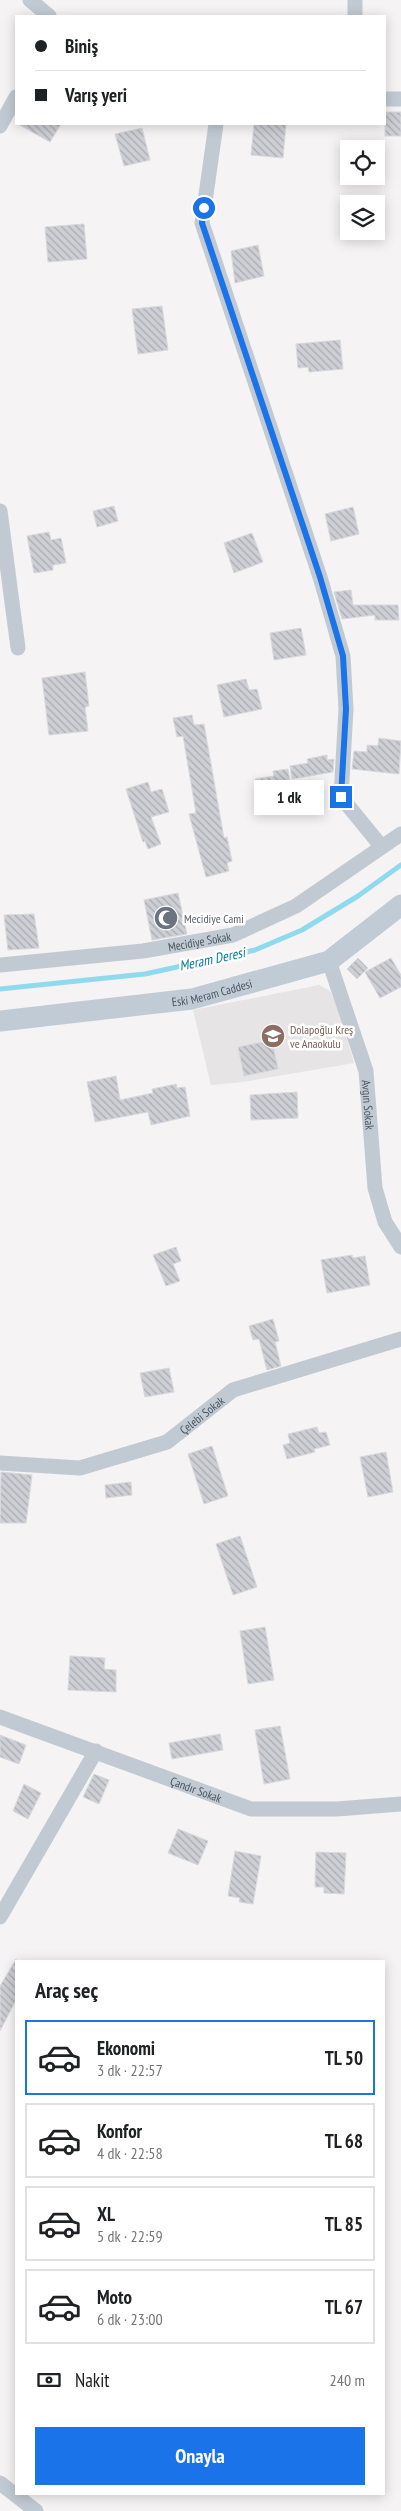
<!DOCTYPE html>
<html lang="tr">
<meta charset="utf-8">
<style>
body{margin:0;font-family:"PT Sans Narrow",sans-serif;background:#f2f2f2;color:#202124;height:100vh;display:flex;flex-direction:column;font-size:19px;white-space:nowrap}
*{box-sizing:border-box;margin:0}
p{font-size:16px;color:#757577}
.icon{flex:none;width:28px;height:28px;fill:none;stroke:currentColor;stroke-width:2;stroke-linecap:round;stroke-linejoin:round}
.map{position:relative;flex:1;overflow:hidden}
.side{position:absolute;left:15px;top:1960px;width:370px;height:535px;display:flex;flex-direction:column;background:#fff;border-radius:0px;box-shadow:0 2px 12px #0003}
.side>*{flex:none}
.top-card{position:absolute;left:15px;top:15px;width:371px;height:110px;border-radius:0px;box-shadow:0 2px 12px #0003;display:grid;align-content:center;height:110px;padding:0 20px;background:#fff}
.controls{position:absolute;left:340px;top:140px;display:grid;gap:10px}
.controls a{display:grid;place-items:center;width:45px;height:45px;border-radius:0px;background:#fff;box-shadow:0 2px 12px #0003;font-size:25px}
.end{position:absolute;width:22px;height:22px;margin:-11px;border:6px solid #1a73e8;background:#fff;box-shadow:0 0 0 2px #fff}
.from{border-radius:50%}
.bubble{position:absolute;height:35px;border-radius:0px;background:#fff;box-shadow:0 2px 12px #0003;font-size:16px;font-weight:800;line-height:35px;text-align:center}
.top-card b{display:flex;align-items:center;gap:18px;height:48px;font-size:19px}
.top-card b+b{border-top:1px solid #e0e0e0}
.top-card i{width:12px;height:12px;background:#202124}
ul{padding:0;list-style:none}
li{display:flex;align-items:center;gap:15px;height:75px;margin:0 10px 8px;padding:0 10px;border:2px solid #e0e0e0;border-radius:0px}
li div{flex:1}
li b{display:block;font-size:19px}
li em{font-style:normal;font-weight:800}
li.current{border-color:#1a73e8}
li>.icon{width:45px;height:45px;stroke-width:1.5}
h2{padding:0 20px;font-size:22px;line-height:60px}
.pay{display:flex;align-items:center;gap:12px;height:55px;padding:0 20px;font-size:19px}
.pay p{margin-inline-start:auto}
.button{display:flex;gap:10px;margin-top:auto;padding:10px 20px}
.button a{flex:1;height:58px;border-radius:0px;background:#1a73e8;color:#fff;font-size:20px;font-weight:800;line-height:58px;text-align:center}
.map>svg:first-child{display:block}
</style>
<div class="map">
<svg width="401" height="2511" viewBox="0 0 401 2511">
<defs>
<pattern id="building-back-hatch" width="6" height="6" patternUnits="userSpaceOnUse" patternTransform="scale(1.25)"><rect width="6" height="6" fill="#cdcfd5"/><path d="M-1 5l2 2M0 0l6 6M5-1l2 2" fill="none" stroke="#a8abb0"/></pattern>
</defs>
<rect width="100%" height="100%" fill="#f5f3f3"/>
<!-- education -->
<polygon fill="#e6e4e5" points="319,985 330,991 337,1005 354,1063 243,1082 211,1085 193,1010"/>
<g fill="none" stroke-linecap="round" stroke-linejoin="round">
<!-- stream -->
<polyline stroke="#90daee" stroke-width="5" points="0,989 145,974 255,950 302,930 358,896 401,865"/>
</g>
<!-- building -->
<g fill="url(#building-back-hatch)" stroke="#d7d9de">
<rect x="385" y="112" width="16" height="24"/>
<polygon points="18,124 61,124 50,142"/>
<polygon points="254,124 286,124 283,158 251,155"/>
<polygon points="142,128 150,160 124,166 115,134"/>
<polygon points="84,224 87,259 48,262 45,227"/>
<polygon points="258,245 264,276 235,283 231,251"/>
<polygon points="162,306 168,350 138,354 132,309"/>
<polygon points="340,340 343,369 309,372 308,367 298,368 296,344"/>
<polygon points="114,506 118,521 97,527 93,511"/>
<polygon points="353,507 359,534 331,541 325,514"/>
<polygon points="49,532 51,540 61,538 66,563 53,565 53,570 34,573 27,536"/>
<polygon points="252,533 263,562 234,573 224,543"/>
<polygon points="351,590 353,605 398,605 399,620 375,620 375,615 342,619 334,592"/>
<polygon points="301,628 306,655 274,660 270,633"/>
<polygon points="85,672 89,706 85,707 88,731 49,735 42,678"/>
<polygon points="246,679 249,690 257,689 262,709 224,717 217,685"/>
<polygon points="192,715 194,725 204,724 224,838 227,837 232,861 227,863 229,871 206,877 189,814 196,813 183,736 177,737 173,718"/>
<polygon points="379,738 401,741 399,774 352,769 354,751 367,752 367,745 378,746"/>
<polygon points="327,755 327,760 334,759 333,772 292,779 290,766 308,763 307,759"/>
<polygon points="288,769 293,801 259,806 255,779 274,776 273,771"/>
<polygon points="148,782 151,792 162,789 169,812 151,817 161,844 148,849 145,841 143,842 126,789"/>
<polygon points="178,893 187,934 152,940 144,900"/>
<polygon points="34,914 39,948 8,950 4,915"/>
<polygon points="358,958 368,968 357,979 347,969"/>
<polygon points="391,958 401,975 401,987 380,998 365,972"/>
<polygon points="272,1040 278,1069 244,1076 238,1047"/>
<polygon points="116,1076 120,1100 153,1093 152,1089 176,1084 177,1088 185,1087 190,1116 151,1125 148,1112 95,1122 87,1082"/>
<polygon points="297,1092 298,1118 251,1120 250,1095"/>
<polygon points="176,1247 181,1261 173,1264 180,1281 166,1286 153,1255"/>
<polygon points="352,1255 353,1258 365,1256 370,1285 327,1293 321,1260"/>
<polygon points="273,1319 279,1341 275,1342 281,1366 267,1370 259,1339 253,1340 249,1326"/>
<polygon points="169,1368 174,1392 145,1397 140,1373"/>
<polygon points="317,1427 319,1433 326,1432 330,1445 314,1449 315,1452 287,1459 283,1445 290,1443 288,1434"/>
<polygon points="212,1446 228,1496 204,1504 188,1454"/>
<polygon points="386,1452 393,1492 368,1497 360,1457"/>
<polygon points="1,1472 32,1475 26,1523 0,1523"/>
<polygon points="131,1482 132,1495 106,1498 105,1485"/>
<polygon points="240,1536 257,1587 233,1595 216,1544"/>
<polygon points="265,1627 274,1680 248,1684 240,1631"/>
<polygon points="70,1656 105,1658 104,1669 116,1670 116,1692 68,1690"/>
<polygon points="280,1726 290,1779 264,1784 255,1730"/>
<polygon points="220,1734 223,1750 172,1759 169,1743"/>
<polygon points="0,1735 26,1745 19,1764 0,1757"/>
<polygon points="94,1774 109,1780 99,1804 83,1797"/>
<polygon points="24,1784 41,1793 28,1819 13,1811"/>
<polygon points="178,1829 208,1841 198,1865 168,1853"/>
<polygon points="235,1851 261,1856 253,1904 239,1902 240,1898 228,1896"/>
<polygon points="316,1852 346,1853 344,1894 324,1893 324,1887 315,1887"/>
<polygon points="16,1959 16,2000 0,2031 0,1986"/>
</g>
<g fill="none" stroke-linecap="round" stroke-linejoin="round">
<!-- street -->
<g stroke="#c1cad2" stroke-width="15">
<polyline points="30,0 49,16"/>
<polyline points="355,16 355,0"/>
<polyline points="385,99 401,99"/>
<polyline points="216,124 202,223 320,577 343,656 346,709 341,797 381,846"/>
<polyline points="0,126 16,97"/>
<polyline points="0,511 18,648"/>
<path id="s1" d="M329,961L366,1071L375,1188L385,1222L401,1247"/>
<path id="s2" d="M0,965L143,951L233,935L296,906L401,834"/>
<path id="s3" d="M0,1463L80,1468L167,1442L233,1390L401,1339"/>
<path id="s4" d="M0,1717L251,1809H337L401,1804"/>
<polyline points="0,1917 96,1751"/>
<polyline points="0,2483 36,2511"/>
</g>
<!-- secondary -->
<path stroke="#c1cbd6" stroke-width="21" id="s5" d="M0,1021L192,999L329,961L401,905"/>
</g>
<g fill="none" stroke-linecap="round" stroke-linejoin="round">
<!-- route -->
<polyline stroke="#1a73e8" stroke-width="6" points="204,208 202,223 320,577 343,656 346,709 341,797"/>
</g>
<!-- icons -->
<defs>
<g id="mosque-disc" transform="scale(1.25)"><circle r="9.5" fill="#6b7280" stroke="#fff"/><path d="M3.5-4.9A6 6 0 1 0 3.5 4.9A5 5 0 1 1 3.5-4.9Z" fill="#fff"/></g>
<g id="school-disc" transform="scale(1.25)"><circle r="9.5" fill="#8d6e63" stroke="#fff"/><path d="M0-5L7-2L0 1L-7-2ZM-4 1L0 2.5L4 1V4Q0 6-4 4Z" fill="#fff"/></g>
</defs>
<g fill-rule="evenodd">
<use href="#mosque-disc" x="166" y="918"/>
<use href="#school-disc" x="273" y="1036"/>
</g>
<g text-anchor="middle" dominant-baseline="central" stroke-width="5" stroke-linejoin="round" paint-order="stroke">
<!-- worship labels -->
<g font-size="12" fill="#5b616d" stroke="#fff" text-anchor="start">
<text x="184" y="918">Mecidiye Cami</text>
</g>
<!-- street labels -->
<g font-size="12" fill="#4a5661" stroke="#fff">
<text stroke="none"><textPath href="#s2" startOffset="201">Mecidiye Sokak</textPath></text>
<text stroke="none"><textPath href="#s5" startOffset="214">Eski Meram Caddesi</textPath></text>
<text stroke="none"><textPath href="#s1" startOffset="150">Avgın Sokak</textPath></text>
<text stroke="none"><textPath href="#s3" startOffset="215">Çelebi Sokak</textPath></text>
<text stroke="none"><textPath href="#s4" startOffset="209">Çandır Sokak</textPath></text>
</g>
<!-- education labels -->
<g font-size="12" fill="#785e54" stroke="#fff" text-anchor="start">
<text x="290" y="1029">Dolapoğlu Kreş<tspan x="290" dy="14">ve Anaokulu</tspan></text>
</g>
<!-- water labels -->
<g font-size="14" font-style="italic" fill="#0c7c9b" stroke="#fff">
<text transform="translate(212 959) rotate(-12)">Meram Deresi</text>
</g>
</g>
</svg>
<div class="controls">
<a><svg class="icon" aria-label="locate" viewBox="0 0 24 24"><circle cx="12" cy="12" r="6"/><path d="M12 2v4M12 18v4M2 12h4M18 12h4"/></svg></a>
<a><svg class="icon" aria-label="layers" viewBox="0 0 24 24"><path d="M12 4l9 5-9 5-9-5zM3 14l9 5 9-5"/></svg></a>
</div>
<i class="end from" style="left:204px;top:208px"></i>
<i class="end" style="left:341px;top:797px"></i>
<div class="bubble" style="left:254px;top:780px;width:70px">1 dk</div>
<div class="top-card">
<b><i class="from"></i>Biniş</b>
<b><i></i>Varış yeri</b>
</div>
<section class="side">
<h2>Araç seç</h2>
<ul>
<li class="current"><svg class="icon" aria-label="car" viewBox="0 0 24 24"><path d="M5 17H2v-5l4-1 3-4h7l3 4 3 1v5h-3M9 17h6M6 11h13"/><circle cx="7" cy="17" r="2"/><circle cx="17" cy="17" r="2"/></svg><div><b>Ekonomi</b><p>3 dk · 22:57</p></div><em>TL 50</em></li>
<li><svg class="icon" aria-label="car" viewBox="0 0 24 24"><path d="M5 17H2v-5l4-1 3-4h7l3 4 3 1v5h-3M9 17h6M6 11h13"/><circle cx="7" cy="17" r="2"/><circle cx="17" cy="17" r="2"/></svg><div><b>Konfor</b><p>4 dk · 22:58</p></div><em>TL 68</em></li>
<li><svg class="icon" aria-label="car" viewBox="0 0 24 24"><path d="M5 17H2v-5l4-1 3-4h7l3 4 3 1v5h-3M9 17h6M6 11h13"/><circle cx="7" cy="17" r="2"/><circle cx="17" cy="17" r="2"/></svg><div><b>XL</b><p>5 dk · 22:59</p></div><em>TL 85</em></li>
<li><svg class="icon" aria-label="car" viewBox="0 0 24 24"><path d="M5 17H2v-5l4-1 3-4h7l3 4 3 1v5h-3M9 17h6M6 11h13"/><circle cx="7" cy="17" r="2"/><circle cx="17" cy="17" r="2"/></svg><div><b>Moto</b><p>6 dk · 23:00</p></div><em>TL 67</em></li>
</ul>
<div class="pay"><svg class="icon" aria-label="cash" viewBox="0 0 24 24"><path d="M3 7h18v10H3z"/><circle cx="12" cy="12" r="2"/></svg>Nakit<p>240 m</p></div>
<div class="button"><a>Onayla</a></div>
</section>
</div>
